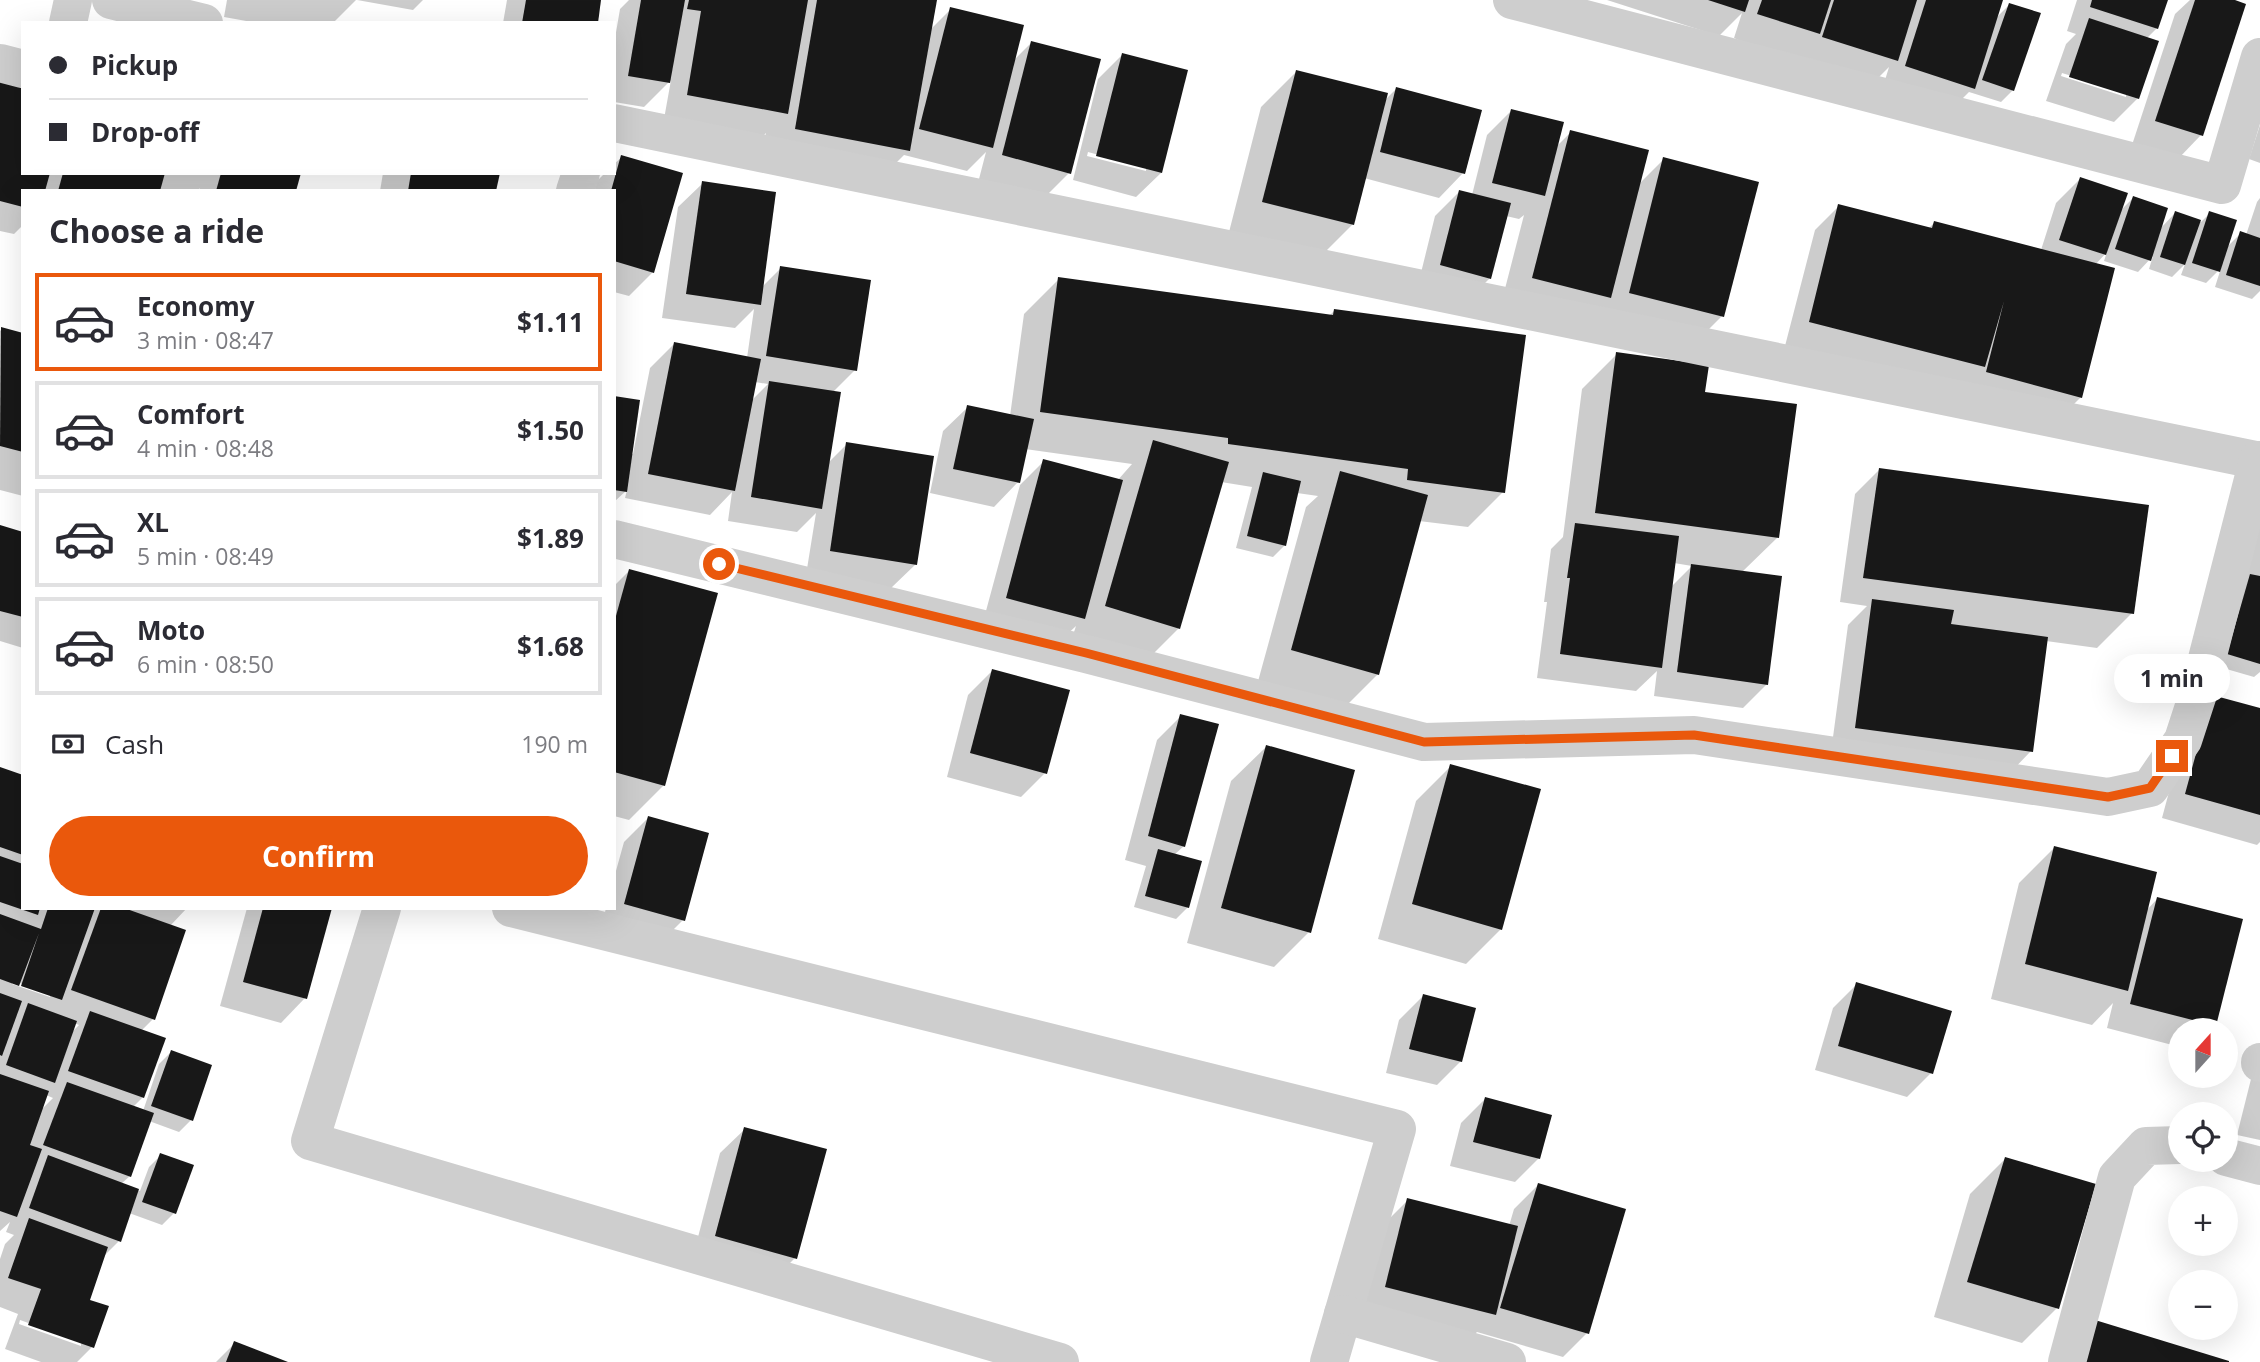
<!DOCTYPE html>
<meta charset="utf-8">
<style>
body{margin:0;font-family:"Open Sans",sans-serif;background:#f2f2f3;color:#2b2b33;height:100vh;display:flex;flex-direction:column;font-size:26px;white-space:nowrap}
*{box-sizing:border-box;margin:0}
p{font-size:23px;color:#7c7c81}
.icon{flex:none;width:38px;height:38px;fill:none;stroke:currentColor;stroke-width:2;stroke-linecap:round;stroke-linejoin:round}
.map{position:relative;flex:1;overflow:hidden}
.drawer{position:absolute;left:21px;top:189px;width:595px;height:721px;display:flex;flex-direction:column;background:#fff;border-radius:0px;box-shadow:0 7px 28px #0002}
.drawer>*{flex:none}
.banner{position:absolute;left:21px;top:21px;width:595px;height:154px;border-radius:0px;box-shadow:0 7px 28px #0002;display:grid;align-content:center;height:154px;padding:0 28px;background:#fff}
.needle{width:46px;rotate:21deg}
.fabs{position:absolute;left:2168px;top:1018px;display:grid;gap:14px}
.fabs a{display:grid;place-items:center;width:70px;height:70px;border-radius:50%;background:#fff;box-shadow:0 7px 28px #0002;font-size:35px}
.end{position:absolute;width:32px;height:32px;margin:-16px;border:9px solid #ea580c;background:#fff;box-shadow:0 0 0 4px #fff}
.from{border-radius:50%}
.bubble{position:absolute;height:49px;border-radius:24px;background:#fff;box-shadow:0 7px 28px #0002;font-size:23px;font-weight:700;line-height:49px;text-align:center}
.banner b{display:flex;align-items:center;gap:24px;height:66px;font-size:26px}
.banner b+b{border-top:2px solid #e1e1e2}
.banner i{width:18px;height:18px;background:#2b2b33}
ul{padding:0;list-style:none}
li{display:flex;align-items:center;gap:21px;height:98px;margin:0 14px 10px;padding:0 14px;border:4px solid #e1e1e2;border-radius:0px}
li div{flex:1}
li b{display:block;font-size:26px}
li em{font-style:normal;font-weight:700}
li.current{border-color:#ea580c}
li>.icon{width:63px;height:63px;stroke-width:1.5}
h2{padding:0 28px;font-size:32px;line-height:84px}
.pay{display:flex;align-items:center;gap:18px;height:77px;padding:0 28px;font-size:26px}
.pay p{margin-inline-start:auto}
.cta{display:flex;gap:14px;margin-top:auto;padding:14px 28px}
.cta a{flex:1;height:80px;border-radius:42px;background:#ea580c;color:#fff;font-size:28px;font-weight:700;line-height:80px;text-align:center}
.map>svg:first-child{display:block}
</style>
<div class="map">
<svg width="2260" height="1362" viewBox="0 0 2260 1362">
<rect width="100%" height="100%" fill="#fff"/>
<!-- shadow -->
<g fill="#0003" fill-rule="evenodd">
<polygon points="227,0 356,0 333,23 258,23 224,17"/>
<polygon points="357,0 423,0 413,10"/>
<polygon points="507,0 600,0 596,23 503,23"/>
<polygon points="629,0 935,0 930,30 951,9 1013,61 1031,43 1069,173 1045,197 979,179 986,152 967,171 904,155 874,185 761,164 766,133 762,137 664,119 671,80 644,107 614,102 614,44 620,9"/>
<polygon points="1607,0 2001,0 1995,19 2009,5 2013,90 2001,102 1969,92 1949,112 1882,90 1889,67 1861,95 1734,38 1742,13 1719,36"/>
<path d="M2077,0H2166L2157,28L2146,39L2138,98L2114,122L2046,101L2066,44L2076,34L2067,31ZM2062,73L2126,93V97L2061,76Z"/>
<polygon points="2190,0 2229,0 2244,5 2201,135 2177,160 2132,145 2175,14"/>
<path d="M1122,55L1161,173L1136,197L1073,180L1098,79ZM1088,152L1146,168V171L1087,156Z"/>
<polygon points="1296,72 1384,101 1396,89 1463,173 1439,198 1364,178 1353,224 1318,259 1228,236 1261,107"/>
<polygon points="0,81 23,173 299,173 295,191 199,191 200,188 197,191 23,191 23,225 14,234 0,231"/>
<polygon points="1511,111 1556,147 1571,132 1638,185 1664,159 1722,316 1687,351 1499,312 1524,215 1519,219 1506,216 1490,278 1466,302 1417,289 1435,216 1459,192 1472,195 1487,135"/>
<polygon points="2260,125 2260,163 2249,159"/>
<polygon points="622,157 653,272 629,296 614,292 614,191 595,191 597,181 605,173 614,173 614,164"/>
<polygon points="383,173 498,173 495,191 380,191"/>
<polygon points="2080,179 2119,212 2133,198 2160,229 2175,213 2201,222 2210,213 2226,248 2241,233 2246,235 2257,202 2260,198 2260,291 2252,299 2215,287 2221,268 2206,283 2181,275 2185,264 2172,277 2149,269 2153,256 2138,272 2104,261 2107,252 2095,265 2081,397 2046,432 1785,346 1815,230 1839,206 1928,229 1934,223 2041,250 2056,203"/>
<path d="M703,183L762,287L781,268L855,370L832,393L828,463L847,444L916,564L891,588L806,575L816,513L797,532L728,521L732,492L710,515L625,498L627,490L614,502V398L630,454H633L650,368L674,344L747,358L754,309L735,328L662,318L678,207ZM755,382L768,384L751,401Z"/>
<polygon points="1059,279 1329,316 1335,310 1503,492 1468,527 1419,521 1378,674 1343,709 1257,685 1306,507 1318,496 1297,493 1285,545 1273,557 1236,548 1252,487 1221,482 1179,628 1144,663 1071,641 1076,626 1059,642 983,622 1020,485 1044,461 1117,481 1132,464 1025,449 1018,482 994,507 930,493 943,431 968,407 1010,416 1024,314"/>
<polygon points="2,329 23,334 23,496 0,490 0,331"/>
<path d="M1617,354L1703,393L1777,538L1742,572L1767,684L1743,708L1654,696L1657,671L1636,691L1537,678L1547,602H1544L1551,549L1563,537L1582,389ZM1674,563L1692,566L1671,587Z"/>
<polygon points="1879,470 2132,613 2097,648 2046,641 2031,751 2007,776 1831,752 1848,625 1867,606 1840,602 1855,494"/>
<polygon points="2260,505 2260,672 2254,677 2216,666"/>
<polygon points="0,527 23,534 23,648 0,641"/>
<polygon points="629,571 664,785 629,820 614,816 614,586"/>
<polygon points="992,671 1045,773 1021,797 947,777 968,695"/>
<polygon points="2260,709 2260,842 2257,845 2162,818 2188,721"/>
<polygon points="1181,716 1184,846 1174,855 1188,907 1176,919 1134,907 1146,866 1125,860 1157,740"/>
<polygon points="1266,747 1309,932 1274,967 1187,943 1231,781"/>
<polygon points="1451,766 1501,929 1466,964 1378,939 1416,801"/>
<path d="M0,768L23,777V908H187L170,926L153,1019L141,1031L143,1097L133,1107L143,1111L159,1064L171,1052L191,1120L179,1132L149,1121L130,1176L121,1184L140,1191L149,1167L161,1155L174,1213L162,1225L129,1213L119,1241L102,1258L87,1301L107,1307L92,1347L77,1362H41L5,1349L18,1314L0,1307V1259L5,1244L14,1235L6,1232L10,1222L0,1231ZM13,981L50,993V997L12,984ZM74,1023L79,1025L70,1034ZM46,1095L53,1098L40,1111ZM20,1320L81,1342V1346L19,1324Z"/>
<polygon points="648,818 683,920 659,944 601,928 606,908 614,908 614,878 624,842"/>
<polygon points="2054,848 2146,911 2157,899 2215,1026 2209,1031 2180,1031 2180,1047 2107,1028 2113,1003 2092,1025 1991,999 2019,883"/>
<polygon points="247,908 330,908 305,998 281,1023 220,1006"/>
<polygon points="1857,984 1931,1073 1907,1097 1815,1070 1833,1008"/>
<polygon points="1423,996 1461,1061 1437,1085 1386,1073 1399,1020"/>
<polygon points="2260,1061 2260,1140 2237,1135 2254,1067"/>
<polygon points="1485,1099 1539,1158 1515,1182 1450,1166 1461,1123"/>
<polygon points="745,1129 795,1258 771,1282 692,1260 720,1153"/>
<polygon points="2005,1159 2057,1308 2022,1343 1934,1317 1970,1194"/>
<polygon points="1538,1185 1587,1333 1563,1357 1477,1332 1470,1339 1362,1311 1384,1224 1408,1200 1509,1226 1514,1209"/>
<polygon points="235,1343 284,1362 216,1362"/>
</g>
<!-- building -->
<g fill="#181818">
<polygon points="526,0 601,0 598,23 522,23"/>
<polygon points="641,0 685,0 670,83 628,76"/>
<polygon points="689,0 808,0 788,114 687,95 701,11 687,9"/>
<polygon points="817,0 937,0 910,151 795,129"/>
<polygon points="1708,0 1749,0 1745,12"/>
<polygon points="1762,0 1831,0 1820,34 1757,14"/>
<polygon points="1834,0 1917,0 1898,61 1822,37"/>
<polygon points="1926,0 2003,0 1975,89 1905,66"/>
<polygon points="2092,0 2168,0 2158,29 2090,7"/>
<polygon points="2195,0 2235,0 2246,4 2203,136 2155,121"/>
<polygon points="2009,3 2041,13 2014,91 1982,80"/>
<polygon points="950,7 1024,25 993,148 919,129"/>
<polygon points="2089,18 2159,41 2139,99 2069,77"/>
<polygon points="1031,41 1101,59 1071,174 1002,155"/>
<polygon points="1122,53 1188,70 1162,173 1096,156"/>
<polygon points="1296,70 1388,93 1354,225 1262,202"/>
<polygon points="0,79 23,85 23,173 50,173 45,191 23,191 23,207 0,201"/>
<polygon points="1396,87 1482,110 1465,174 1380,152"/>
<polygon points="1511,109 1564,122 1545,196 1492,183"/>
<polygon points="1570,130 1649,150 1611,298 1532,278"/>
<polygon points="621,155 683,173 654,273 614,261 614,191 611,191"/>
<polygon points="1663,157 1759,182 1724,317 1629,293"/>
<polygon points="63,173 165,173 160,191 58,191"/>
<polygon points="221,173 301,173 296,191 216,191"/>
<polygon points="411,173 500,173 496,191 408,191"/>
<polygon points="2080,177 2128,193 2106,255 2059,240"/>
<polygon points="702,181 776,192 761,305 686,294"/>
<polygon points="1459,190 1511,203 1491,279 1440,265"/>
<polygon points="2133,196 2168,208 2151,261 2115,249"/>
<polygon points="1838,204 1932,228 1934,221 2115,268 2082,398 1986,372 2004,301 1985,367 1809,322"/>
<polygon points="2175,211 2201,220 2185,265 2160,257"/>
<polygon points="2209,211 2237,220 2220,272 2192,263"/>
<polygon points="2240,231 2260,238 2260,286 2226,275"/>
<polygon points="780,266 871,280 857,371 766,356"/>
<polygon points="1058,277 1333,315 1334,309 1526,335 1505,493 1407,480 1408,469 1228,444 1228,438 1040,412"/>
<polygon points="1,327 23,333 23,452 0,446"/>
<polygon points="674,342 761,359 735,491 648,474"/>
<polygon points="1616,352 1709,365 1705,392 1797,404 1779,538 1595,513"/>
<polygon points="769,381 841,392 822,509 751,497"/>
<polygon points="614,396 640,400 627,492 614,490"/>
<polygon points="967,405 1034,419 1020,483 953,469"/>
<polygon points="1153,440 1229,462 1180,629 1105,606"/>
<polygon points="846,442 934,456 917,565 830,551"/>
<polygon points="1043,459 1123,480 1085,619 1006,598"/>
<polygon points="1879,468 2149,505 2134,614 1863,578"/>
<polygon points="1340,471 1428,495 1379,675 1291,650"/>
<polygon points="1263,472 1301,481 1286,546 1247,536"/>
<polygon points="1575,523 1679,536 1662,668 1560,654 1570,578 1567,578"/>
<polygon points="0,525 23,532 23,617 0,611"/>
<polygon points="1691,564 1782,576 1768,685 1677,672"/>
<polygon points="629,569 718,593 665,786 614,772 614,623"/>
<polygon points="2250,574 2260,576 2260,664 2227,654"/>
<polygon points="1872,599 1954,610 1951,624 2048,637 2033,752 1855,728"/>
<polygon points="992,669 1070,690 1047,774 970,753"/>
<polygon points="2212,695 2260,708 2260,815 2185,794"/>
<polygon points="1180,714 1219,724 1185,847 1148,836"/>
<polygon points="1266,745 1355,770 1311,933 1221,908"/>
<polygon points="1450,764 1541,789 1502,930 1412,904"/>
<polygon points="0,767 23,775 23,855 0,847"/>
<polygon points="648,816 709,833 685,921 624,904"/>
<polygon points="2054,846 2157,872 2128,991 2025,964"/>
<polygon points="1158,849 1202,861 1189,908 1145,896"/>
<polygon points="0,856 23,864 23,908 40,908 38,915 0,902"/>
<polygon points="2157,897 2243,919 2216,1026 2130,1004"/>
<polygon points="48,908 95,908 62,1000 21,986 39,933 19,986 0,979 0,914 41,929"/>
<polygon points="101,908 124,908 186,930 155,1020 71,990"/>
<polygon points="263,908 332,908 307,999 243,982"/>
<polygon points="1856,982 1952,1011 1933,1074 1838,1046"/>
<polygon points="0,993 22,1001 2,1056 0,1055"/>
<polygon points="1423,994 1476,1008 1462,1062 1409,1049"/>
<polygon points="28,1003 77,1021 55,1083 6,1065"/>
<polygon points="90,1011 166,1038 144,1098 68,1071"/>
<polygon points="171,1050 212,1065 193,1121 151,1106"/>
<polygon points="0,1074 49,1091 30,1145 42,1149 17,1217 0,1211"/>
<polygon points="67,1082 154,1113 131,1177 43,1145"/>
<polygon points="1485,1097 1552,1115 1540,1159 1473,1142"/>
<polygon points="744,1127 827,1149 797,1259 715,1236"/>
<polygon points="160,1153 194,1165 176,1214 142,1202"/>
<polygon points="48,1155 139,1189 121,1242 29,1208"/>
<polygon points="2005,1157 2096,1184 2059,1309 1967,1282"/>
<polygon points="1538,1183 1626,1209 1589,1334 1500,1308"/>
<polygon points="1407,1198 1518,1226 1496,1315 1385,1287"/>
<polygon points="29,1218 108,1247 90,1300 109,1306 94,1348 28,1325 41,1289 8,1278"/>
<polygon points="2095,1320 2229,1361 2229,1362 2083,1362"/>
<polygon points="234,1341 288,1362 226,1362"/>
</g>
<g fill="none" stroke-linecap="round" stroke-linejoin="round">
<!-- street -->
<g stroke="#cecece" stroke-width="38">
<polyline points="111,0 204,23"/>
<polyline points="1512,0 2222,185 2260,57"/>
<polyline points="68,23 73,0"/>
<polyline points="0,63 23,69"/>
<polyline points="614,123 2260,461"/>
<polyline points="575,191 581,173"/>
<polyline points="614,539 1086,654 1424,742 1694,735 2108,797 2150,788 2183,740 2198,694 2258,460"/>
<polyline points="382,908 310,1141 1060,1362"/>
<polyline points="511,908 1397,1129 1329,1362"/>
<polyline points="2260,1063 2260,1062"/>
<polyline points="2226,1157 2260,1166"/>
<polyline points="1343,1314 1507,1362"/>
<polyline points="2067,1362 2117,1177 2146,1146 2180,1145"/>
</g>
</g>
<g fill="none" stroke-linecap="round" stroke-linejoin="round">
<!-- route -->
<polyline stroke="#ea580c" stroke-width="9" points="719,564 1086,653 1424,742 1694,735 2108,797 2150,788 2172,756"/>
</g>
</svg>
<div class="fabs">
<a><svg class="needle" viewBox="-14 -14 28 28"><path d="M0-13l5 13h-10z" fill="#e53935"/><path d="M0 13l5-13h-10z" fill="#7c7c81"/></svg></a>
<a><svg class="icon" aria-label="locate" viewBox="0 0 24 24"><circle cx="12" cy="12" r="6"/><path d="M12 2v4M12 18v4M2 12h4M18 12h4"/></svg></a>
<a>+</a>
<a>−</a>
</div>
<i class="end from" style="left:719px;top:564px"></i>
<i class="end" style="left:2172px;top:756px"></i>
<div class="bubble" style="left:2114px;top:654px;width:116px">1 min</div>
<div class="banner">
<b><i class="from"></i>Pickup</b>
<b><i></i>Drop-off</b>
</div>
<section class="drawer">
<h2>Choose a ride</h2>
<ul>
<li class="current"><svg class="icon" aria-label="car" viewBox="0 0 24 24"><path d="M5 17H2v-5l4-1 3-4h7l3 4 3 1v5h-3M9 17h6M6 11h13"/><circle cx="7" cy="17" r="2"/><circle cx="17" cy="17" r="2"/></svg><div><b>Economy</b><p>3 min · 08:47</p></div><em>$1.11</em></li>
<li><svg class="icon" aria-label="car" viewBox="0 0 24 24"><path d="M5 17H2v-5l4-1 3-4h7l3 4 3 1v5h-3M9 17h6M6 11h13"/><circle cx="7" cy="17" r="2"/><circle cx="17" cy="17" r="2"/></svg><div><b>Comfort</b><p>4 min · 08:48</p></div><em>$1.50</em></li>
<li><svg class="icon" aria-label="car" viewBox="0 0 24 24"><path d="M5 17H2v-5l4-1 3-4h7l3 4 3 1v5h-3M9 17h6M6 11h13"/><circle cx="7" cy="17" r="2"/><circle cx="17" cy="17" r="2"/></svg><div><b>XL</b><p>5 min · 08:49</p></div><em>$1.89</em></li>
<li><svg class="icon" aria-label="car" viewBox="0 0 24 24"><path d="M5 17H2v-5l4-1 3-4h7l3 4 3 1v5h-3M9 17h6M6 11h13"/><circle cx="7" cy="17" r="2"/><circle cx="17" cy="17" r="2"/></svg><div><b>Moto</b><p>6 min · 08:50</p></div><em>$1.68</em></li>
</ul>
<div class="pay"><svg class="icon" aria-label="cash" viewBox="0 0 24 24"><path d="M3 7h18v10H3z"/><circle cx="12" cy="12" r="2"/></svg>Cash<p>190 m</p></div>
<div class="cta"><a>Confirm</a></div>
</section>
</div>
